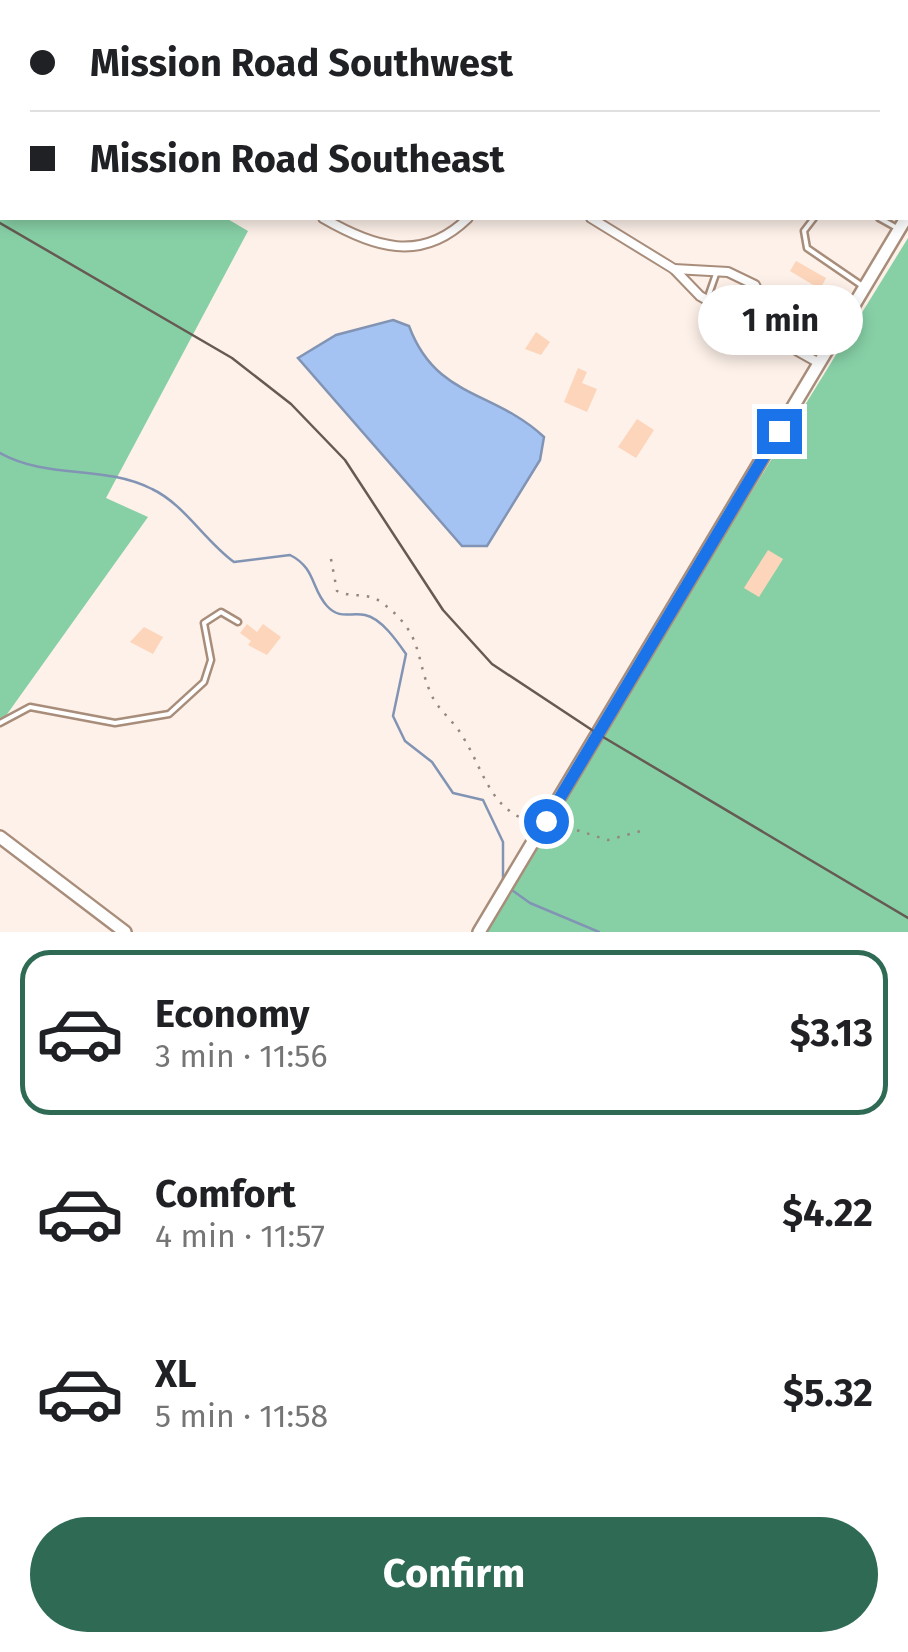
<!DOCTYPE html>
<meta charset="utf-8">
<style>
body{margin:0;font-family:"Fira Sans",sans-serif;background:#f6f6f6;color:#202124;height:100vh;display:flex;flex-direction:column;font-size:38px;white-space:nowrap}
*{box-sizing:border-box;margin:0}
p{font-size:32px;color:#757577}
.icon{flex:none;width:55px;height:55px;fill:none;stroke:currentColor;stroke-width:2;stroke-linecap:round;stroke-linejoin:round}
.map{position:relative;height:932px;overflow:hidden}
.sheet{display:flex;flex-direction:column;background:#fff;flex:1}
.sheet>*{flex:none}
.top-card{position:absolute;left:0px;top:0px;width:910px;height:220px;box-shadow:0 5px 15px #0003;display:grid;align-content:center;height:220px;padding:0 30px;background:#fff}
.end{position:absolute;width:45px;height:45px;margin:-22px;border:12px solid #1a73e8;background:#fff;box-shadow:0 0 0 5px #fff}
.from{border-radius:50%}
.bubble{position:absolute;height:70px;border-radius:35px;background:#fff;box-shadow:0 5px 15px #0003;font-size:32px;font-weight:700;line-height:70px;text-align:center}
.top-card b{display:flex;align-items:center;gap:35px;height:95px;font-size:38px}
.top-card b+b{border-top:2px solid #e0e0e0}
.top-card i{width:25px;height:25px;background:#202124}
ul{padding:18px 0 0;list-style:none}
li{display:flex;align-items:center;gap:30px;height:165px;margin:0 20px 15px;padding:0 10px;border:5px solid transparent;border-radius:30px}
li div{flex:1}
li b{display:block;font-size:38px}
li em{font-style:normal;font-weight:700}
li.on{border-color:#2e6a54}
li>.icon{width:90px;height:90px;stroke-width:1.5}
.button{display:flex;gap:20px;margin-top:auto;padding:20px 30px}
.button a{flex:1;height:115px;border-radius:60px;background:#2e6a54;color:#fff;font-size:40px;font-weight:700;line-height:115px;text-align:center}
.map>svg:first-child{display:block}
</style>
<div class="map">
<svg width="908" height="932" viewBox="0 0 908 932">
<rect width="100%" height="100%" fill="#fdf1e9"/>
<!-- forest -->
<g fill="#87d0a6">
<polygon points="0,71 2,218 226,218 248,231 106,498 148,517 0,724"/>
<polygon points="908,238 908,932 480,932"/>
</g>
<!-- water -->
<path fill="#a4c3f3" stroke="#8294b4" stroke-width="2.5" d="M393,320L409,326C436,399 494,390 544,437L540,460L487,546H462L298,358L336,335Z"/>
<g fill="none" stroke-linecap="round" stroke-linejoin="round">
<!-- stream -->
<g stroke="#8294b4" stroke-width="2.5">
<path d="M0,453C49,480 102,464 152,489C184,504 205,541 234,562L290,555C316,568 311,589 327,606C340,620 350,612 365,615C381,618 397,641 406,654L393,716L405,741L432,762L453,793L483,800L503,842V882"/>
<polyline points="509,888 530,903 599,932"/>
</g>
</g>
<!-- building -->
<g fill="#fdd5ba">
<polygon points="796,261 826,278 820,289 790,271"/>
<polygon points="536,332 550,342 541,355 525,349"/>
<polygon points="578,368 587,372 582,383 597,389 587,412 564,402"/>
<polygon points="637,419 654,430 636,458 618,447"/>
<polygon points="768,550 783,559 759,597 744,588"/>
<polygon points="247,624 257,632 263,624 281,637 267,655 248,645 251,641 240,633"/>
<polygon points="144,627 163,637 153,654 130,642"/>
</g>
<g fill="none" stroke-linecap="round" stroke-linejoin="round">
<!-- lane casing -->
<g stroke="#a98d7b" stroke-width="9">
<g id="lane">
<polyline points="814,218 804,231 807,248 861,285"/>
<polyline points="879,218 897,228"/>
<polyline points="708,297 716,274"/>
<polyline points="0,723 30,707 115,723 169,714 204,682 211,660 204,623 221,612 238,622"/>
</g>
</g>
<!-- street casing -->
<g stroke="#a98d7b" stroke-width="12">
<g id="street">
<polyline points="209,0 214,2"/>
<polyline points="466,0 470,2"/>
<polyline points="744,0 745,2"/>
<polyline points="38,2 40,0"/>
<polyline points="888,2 889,0"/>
<polyline points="908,142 908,143"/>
<path d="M323,218C373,247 421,264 468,218"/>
<polyline points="591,218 674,269 700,296 819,363"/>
<polyline points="674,269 728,272 755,285 780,339"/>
</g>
</g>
<!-- secondary casing -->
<g stroke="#a98d7b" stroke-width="16">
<g id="secondary">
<polyline points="0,837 125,932"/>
<polyline points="479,932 906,218"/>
</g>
</g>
<!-- path -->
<g stroke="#938780" stroke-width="2.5" stroke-dasharray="2.5 8" stroke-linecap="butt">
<path d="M331,559L337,591C351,598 367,592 381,602C424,634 414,654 431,694C438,710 454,721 463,737C484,771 490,810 532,822"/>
<polyline points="557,824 608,840 641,831"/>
</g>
<!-- lane -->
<use href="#lane" stroke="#fff" stroke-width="4"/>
<!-- street -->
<use href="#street" stroke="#fff" stroke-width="8"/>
<!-- secondary -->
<use href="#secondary" stroke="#fff" stroke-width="11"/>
<!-- rail -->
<polyline stroke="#665a53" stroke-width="2.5" points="0,223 232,358 291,404 345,460 443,610 492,664 598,734 908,918"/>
</g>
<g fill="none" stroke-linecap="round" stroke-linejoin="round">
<!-- route -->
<polyline stroke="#1a73e8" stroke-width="12" points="546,821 779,431"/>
</g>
</svg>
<i class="end from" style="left:546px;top:821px"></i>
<i class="end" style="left:779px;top:431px"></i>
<div class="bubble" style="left:698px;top:285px;width:165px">1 min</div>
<div class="top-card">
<b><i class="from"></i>Mission Road Southwest</b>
<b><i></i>Mission Road Southeast</b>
</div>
</div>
<section class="sheet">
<ul>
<li class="on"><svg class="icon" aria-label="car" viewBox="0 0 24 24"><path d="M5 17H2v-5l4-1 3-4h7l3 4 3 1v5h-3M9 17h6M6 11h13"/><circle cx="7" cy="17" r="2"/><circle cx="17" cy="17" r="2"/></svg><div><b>Economy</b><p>3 min · 11:56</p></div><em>$3.13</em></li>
<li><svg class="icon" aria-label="car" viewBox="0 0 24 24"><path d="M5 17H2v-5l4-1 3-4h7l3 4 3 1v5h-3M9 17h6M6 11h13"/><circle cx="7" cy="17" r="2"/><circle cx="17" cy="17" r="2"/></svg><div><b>Comfort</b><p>4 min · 11:57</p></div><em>$4.22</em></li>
<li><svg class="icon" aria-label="car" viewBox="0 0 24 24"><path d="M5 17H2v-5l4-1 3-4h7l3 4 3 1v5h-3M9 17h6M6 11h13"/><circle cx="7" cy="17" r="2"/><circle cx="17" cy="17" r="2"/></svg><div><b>XL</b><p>5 min · 11:58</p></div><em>$5.32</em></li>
</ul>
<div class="button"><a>Confirm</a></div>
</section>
